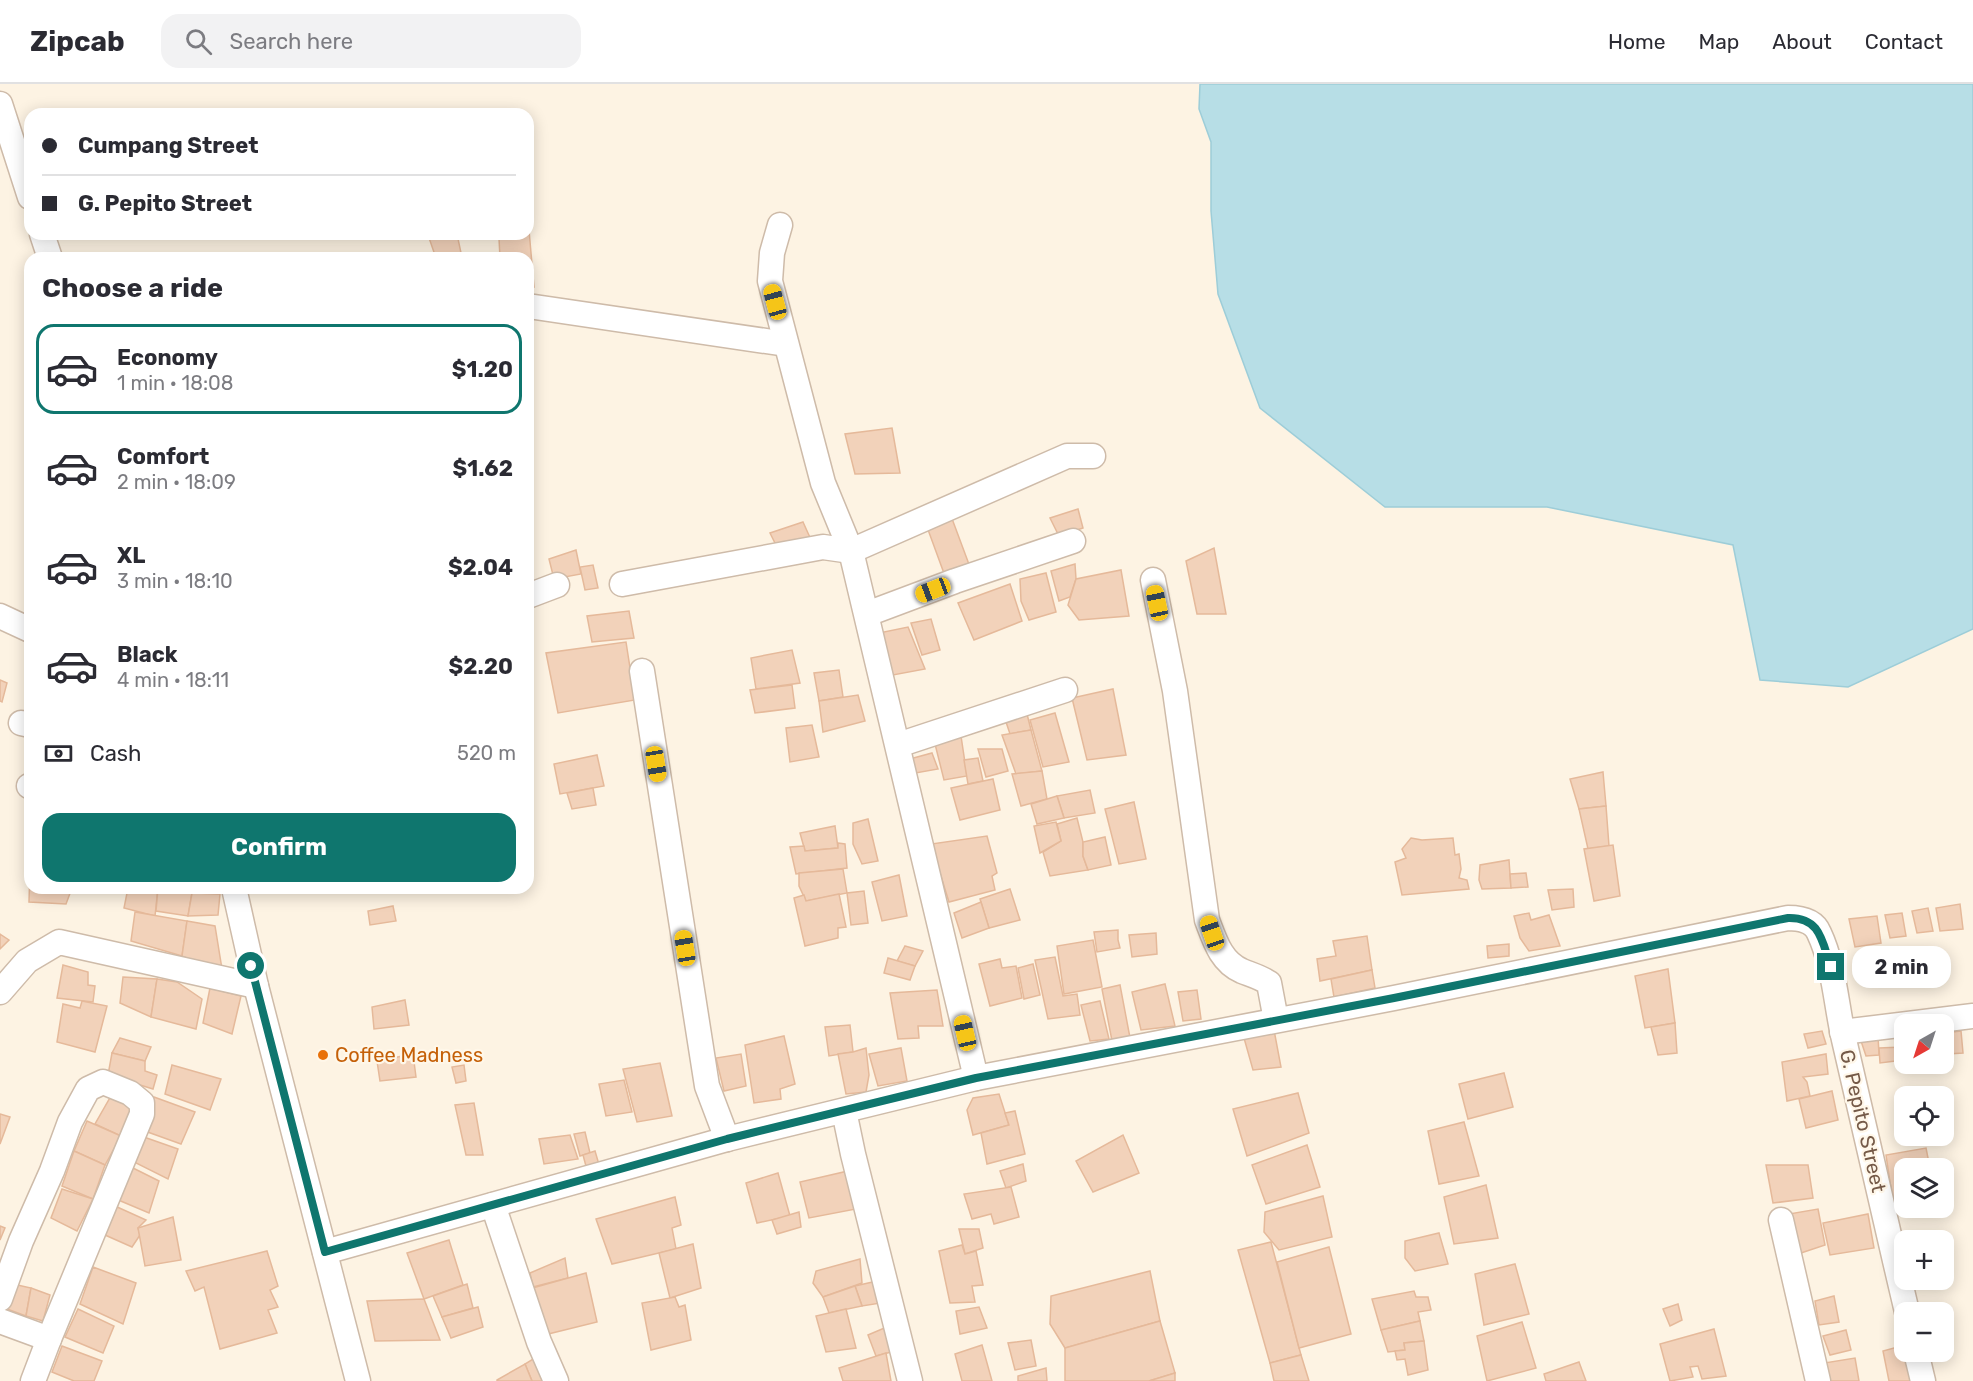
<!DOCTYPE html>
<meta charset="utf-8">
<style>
body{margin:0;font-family:Rubik,sans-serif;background:#f2f2f3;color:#2b2b33;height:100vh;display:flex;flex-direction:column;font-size:22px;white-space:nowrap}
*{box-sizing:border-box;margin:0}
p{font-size:20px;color:#7c7c81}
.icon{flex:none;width:33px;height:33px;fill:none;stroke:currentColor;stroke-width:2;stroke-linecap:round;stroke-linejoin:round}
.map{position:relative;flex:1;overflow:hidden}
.details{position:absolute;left:24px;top:168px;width:510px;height:642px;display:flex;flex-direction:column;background:#fff;border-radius:18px;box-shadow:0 3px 15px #0003}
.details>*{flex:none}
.banner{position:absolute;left:24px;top:24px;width:510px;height:132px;border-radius:18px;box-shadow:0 3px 15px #0003;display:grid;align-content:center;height:132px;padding:0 18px;background:#fff}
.needle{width:39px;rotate:219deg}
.controls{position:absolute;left:1894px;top:930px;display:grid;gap:12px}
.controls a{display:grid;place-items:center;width:60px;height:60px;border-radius:12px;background:#fff;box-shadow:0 3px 15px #0003;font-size:30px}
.end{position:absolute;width:27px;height:27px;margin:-14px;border:8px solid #0f766e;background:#fff;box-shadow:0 0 0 3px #fff}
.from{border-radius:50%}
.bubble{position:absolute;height:42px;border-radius:18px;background:#fff;box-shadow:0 3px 15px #0003;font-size:20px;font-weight:700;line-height:42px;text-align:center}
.car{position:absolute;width:18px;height:36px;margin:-18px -9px;border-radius:8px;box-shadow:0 0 4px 2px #0007;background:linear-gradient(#f5c518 24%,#345 0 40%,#f5c518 0 76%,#345 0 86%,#f5c518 0)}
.banner b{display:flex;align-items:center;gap:21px;height:57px;font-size:22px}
.banner b+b{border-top:2px solid #e1e1e2}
.banner i{width:15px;height:15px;background:#2b2b33}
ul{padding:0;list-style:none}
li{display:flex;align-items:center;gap:18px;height:90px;margin:0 12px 9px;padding:0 6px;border:3px solid transparent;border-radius:18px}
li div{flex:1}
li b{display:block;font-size:22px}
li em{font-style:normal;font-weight:700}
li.current{border-color:#0f766e}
li>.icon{width:54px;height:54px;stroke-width:1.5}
h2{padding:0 18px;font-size:27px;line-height:72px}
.pay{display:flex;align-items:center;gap:15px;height:66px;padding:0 18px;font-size:22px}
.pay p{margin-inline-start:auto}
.cta{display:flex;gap:12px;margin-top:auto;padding:12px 18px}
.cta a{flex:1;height:69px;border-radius:18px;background:#0f766e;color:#fff;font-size:24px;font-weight:700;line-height:69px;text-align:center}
header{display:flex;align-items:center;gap:36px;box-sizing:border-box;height:84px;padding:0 30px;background:#fff;border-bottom:2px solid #e1e1e2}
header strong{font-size:28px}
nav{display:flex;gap:33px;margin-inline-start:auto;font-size:21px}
.search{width:420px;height:54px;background:#f2f2f3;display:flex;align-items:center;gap:15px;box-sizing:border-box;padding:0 21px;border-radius:18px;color:#7c7c81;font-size:22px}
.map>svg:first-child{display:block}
</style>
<header>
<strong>Zipcab</strong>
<div class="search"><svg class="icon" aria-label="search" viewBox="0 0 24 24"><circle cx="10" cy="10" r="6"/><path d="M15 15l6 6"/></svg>Search here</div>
<nav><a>Home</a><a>Map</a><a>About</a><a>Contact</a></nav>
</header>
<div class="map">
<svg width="1973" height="1297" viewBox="0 0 1973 1297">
<rect width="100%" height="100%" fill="#fdf3e3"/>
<!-- water -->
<polygon fill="#b7dee6" stroke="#9dcdd8" stroke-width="1.5" points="1200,0 1973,0 1973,545 1848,603 1760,596 1733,461 1547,423 1385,423 1260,324 1218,210 1211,127 1211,58 1199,25"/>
<!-- building -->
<g fill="#f2d2ba" stroke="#e5b99a" stroke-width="1.5">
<polygon points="529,146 534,203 528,204 528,174 500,174 499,154 514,150 528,150"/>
<polygon points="430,150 457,150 461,169 436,174 428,151"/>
<polygon points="892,344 900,389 855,390 845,350"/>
<polygon points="1078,425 1083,444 1059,452 1050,434"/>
<polygon points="951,432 970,483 945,492 927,443"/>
<polygon points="803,438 812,458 779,467 770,449"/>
<polygon points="1214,464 1226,530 1197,530 1186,477"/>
<polygon points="576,466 581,490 554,495 549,475"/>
<polygon points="1075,480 1076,495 1070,513 1059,517 1051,487"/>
<polygon points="593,481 598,504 585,506 580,483"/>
<polygon points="1121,486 1129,532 1079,536 1068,521 1076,495"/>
<polygon points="1046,489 1056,528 1029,536 1021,517 1020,495"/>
<polygon points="1010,500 1022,537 974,556 958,519"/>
<polygon points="629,527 634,554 592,558 587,532"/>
<polygon points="931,535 940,566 922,571 911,539"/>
<polygon points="908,543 925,585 893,591 879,549"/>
<polygon points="626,558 635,616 558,629 546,569"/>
<polygon points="792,566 800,599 756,605 751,574"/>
<polygon points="839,586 843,613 819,617 814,589"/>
<polygon points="0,596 7,599 2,618 0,617"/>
<polygon points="792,601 795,624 755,629 750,606"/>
<polygon points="1113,605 1126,671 1087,676 1072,614"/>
<polygon points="858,611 865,637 823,648 819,617"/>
<polygon points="1026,626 1031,646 1010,650 1004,632"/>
<polygon points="1055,629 1069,678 1043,683 1030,636"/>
<polygon points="812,641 819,673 790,678 786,644"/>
<polygon points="1031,646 1042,687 1016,690 1002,651"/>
<polygon points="961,652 967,692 944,696 935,660"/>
<polygon points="978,665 1002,665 1008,687 986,693"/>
<polygon points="932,669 938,685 910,690 906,676"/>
<polygon points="597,671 604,702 560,710 554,680"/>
<polygon points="978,674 983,697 968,700 964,676"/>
<polygon points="1042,687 1047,715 1021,722 1012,690"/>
<polygon points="1603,688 1606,722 1579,725 1570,695"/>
<polygon points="993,695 1000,726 960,736 951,704"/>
<polygon points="593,704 596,721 572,725 567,709"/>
<polygon points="1090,706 1095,729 1064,734 1057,712"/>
<polygon points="1057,712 1064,734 1037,740 1031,720"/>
<polygon points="1134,718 1146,775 1119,780 1105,725"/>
<polygon points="1606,722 1609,762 1588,765 1579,725"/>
<polygon points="1077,734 1083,758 1083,772 1088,786 1050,792 1043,768 1061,757 1057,740"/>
<polygon points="868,735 878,777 862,780 853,760 853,739"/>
<polygon points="1056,738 1061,757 1040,769 1034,742"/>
<polygon points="835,742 838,764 805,767 800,749"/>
<polygon points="987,752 997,789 992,792 995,806 949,818 931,760"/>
<polygon points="1105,753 1111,781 1088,786 1083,772 1083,758"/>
<polygon points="1411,754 1422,756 1453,754 1455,771 1459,770 1461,785 1459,794 1467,796 1469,805 1402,811 1395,778 1406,774 1402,765"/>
<polygon points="838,759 845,760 847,784 796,790 790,763 804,762 805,767 838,764"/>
<polygon points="1613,761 1620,812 1594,817 1584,765"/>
<polygon points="1509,776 1511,804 1482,805 1479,796 1480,781"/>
<polygon points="30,784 30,804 72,804 66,820 29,818"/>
<polygon points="843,785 847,809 806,817 799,802 799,789"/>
<polygon points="1526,789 1528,803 1511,804 1510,790"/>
<polygon points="899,791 907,832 882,837 872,798"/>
<polygon points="128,804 158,804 155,832 124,824"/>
<polygon points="158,804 192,809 188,832 156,827"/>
<polygon points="1010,805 1020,836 989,844 980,815"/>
<polygon points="1573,805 1574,823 1552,826 1548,806"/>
<polygon points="864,807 868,839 851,841 847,809"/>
<polygon points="192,809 220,810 218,831 188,832"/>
<polygon points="839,810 846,843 838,844 838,854 805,862 794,814 804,811 806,817"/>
<polygon points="981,818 989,844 962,854 954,829"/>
<polygon points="1960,820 1963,845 1940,847 1936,824"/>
<polygon points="393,822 396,837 370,841 368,827"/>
<polygon points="1928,824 1933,847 1917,849 1912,827"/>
<polygon points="135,828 187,837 182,872 131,857"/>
<polygon points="1529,829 1531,836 1549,831 1560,862 1529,867 1520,854 1514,832"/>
<polygon points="1902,829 1906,852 1890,854 1885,831"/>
<polygon points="1877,832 1881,859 1855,863 1849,835"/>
<polygon points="187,837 215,842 222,885 195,878 182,872"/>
<polygon points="1118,846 1118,856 1120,864 1097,868 1094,848"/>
<polygon points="1156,849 1157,870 1132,873 1129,851"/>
<polygon points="0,850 9,856 0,865"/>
<polygon points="1367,852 1372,886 1320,897 1317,875 1336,872 1333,857"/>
<polygon points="1093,856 1102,903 1064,910 1057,862"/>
<polygon points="1509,860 1509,872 1488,874 1487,862"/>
<polygon points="905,862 923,867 915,882 897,877"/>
<polygon points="1055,873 1063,912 1077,910 1080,931 1048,935 1035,876"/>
<polygon points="888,874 915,882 910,896 884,889"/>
<polygon points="1000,875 1002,884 1016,882 1022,914 990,922 979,880"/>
<polygon points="1033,880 1040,911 1024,915 1018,884"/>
<polygon points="63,881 88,888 88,901 95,902 93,918 57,914"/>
<polygon points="1668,885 1675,939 1645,944 1635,892"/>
<polygon points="1372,886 1375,904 1334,913 1331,895"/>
<polygon points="123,893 157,895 151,933 120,919"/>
<polygon points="157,895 177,898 202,915 196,945 151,933"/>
<polygon points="1165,900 1175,942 1141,946 1132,908"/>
<polygon points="1120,901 1131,959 1113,962 1102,905"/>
<polygon points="210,904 241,912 232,950 203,939"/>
<polygon points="937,906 943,942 918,942 919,954 898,955 890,909"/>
<polygon points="1197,906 1201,935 1183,937 1178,908"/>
<polygon points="405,916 409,941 374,945 372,923"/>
<polygon points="82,917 107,922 95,968 57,958 63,920 80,924"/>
<polygon points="1100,917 1109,955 1090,957 1081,921"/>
<polygon points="1675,939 1677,969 1658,971 1651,943"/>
<polygon points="850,941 853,968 829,972 825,943"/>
<polygon points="1274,946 1281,983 1253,986 1244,954"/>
<polygon points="1822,947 1826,960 1808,964 1804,950"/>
<polygon points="1961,947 1963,969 1948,970 1944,949"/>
<polygon points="784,952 795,1000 780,1005 781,1015 754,1019 745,961"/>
<polygon points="1878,952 1879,971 1866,972 1861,957"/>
<polygon points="120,954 151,963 145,977 112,969"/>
<polygon points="1903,963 1903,976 1880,979 1879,964"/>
<polygon points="866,964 869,991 866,1008 846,1010 838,970 853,968"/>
<polygon points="901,964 907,997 878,1002 869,970"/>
<polygon points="112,969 145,977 145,987 157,991 153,1005 108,991"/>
<polygon points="413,970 416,993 380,997 377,977"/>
<polygon points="741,970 746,1002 724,1007 716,974"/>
<polygon points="1826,970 1828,990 1803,993 1807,998 1810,1012 1787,1017 1782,978"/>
<polygon points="660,979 672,1032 637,1038 623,985"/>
<polygon points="172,981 221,995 210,1026 165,1010"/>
<polygon points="464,981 466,997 456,999 452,983"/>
<polygon points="1504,989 1513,1023 1468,1035 1459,1000"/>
<polygon points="624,996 632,1028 606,1032 599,1000"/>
<polygon points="1832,1007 1838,1036 1806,1044 1799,1015"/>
<polygon points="1298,1009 1309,1049 1247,1072 1233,1025"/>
<polygon points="999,1010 1009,1041 973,1051 967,1026 973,1014"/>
<polygon points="111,1012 137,1023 121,1052 95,1040"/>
<polygon points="154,1013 195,1028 181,1060 142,1046"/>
<polygon points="474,1019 483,1071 466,1071 455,1021"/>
<polygon points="1015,1027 1025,1070 987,1080 981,1049 1009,1041 1005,1029"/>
<polygon points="0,1030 10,1033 0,1060"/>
<polygon points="87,1037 121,1052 105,1081 74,1067"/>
<polygon points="1464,1038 1479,1092 1439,1100 1428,1047"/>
<polygon points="585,1048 590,1069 580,1072 574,1050"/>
<polygon points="570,1051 578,1075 544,1080 539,1055"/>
<polygon points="1123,1051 1139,1089 1093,1108 1076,1077"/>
<polygon points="141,1052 178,1065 168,1095 130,1076"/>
<polygon points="1307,1061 1320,1103 1266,1120 1252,1081"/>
<polygon points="1926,1064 1930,1084 1905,1084 1905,1116 1893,1118 1886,1071"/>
<polygon points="74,1067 105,1081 93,1115 62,1102"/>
<polygon points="595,1067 600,1084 587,1086 583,1071"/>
<polygon points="1023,1080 1026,1097 1006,1104 1000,1087"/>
<polygon points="1766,1081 1808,1081 1813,1114 1773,1119"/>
<polygon points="129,1082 159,1097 149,1129 116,1115"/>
<polygon points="848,1087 856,1125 809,1134 800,1098"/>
<polygon points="778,1089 790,1132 757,1139 746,1099"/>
<polygon points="1486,1101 1498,1154 1454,1160 1444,1113"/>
<polygon points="1011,1103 1019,1133 994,1140 991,1130 972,1135 964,1110"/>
<polygon points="62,1105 93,1115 77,1147 51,1134"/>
<polygon points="1323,1112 1332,1153 1279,1166 1264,1148 1265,1128"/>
<polygon points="675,1113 681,1141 672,1144 676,1165 612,1180 596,1135"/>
<polygon points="115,1122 146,1136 138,1144 140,1151 132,1163 105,1151"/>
<polygon points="1818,1125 1825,1161 1792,1172 1783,1131"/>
<polygon points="799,1128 801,1143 777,1150 772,1136"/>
<polygon points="1868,1130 1874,1164 1830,1171 1823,1139"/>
<polygon points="173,1133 181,1176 145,1182 138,1144"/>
<polygon points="0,1142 5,1144 0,1156"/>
<polygon points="959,1145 979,1145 983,1164 965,1170"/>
<polygon points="1439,1149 1448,1180 1415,1187 1405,1174 1405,1157"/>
<polygon points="449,1156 463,1201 424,1215 407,1169"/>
<polygon points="1271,1158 1301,1271 1270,1279 1238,1166"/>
<polygon points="693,1160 701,1204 670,1214 659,1169"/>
<polygon points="962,1161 965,1170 976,1167 983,1201 972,1202 975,1218 950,1219 939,1167"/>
<polygon points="1329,1163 1351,1250 1299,1264 1277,1178"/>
<polygon points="267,1167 278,1202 270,1206 278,1223 268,1226 277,1249 220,1265 204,1203 195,1207 186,1187"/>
<polygon points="565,1174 568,1194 533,1203 530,1189"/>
<polygon points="860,1175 862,1199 823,1213 813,1199 816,1187"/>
<polygon points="1515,1180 1529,1230 1484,1241 1475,1190"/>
<polygon points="93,1183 136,1199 123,1240 80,1220"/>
<polygon points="1150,1187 1160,1237 1065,1264 1050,1240 1051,1212"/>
<polygon points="586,1189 597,1238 540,1252 529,1205"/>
<polygon points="877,1197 881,1219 862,1222 855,1202"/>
<polygon points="13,1200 31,1204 26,1232 7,1225"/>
<polygon points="467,1200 473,1224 442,1233 433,1212"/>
<polygon points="855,1202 862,1222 829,1229 823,1213"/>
<polygon points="31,1204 50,1211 43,1237 26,1232"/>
<polygon points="1414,1207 1416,1213 1428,1213 1431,1226 1418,1228 1420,1237 1381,1246 1372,1215"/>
<polygon points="1834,1212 1839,1238 1819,1241 1815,1217"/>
<polygon points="675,1213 679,1223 685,1221 691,1256 651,1266 642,1219"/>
<polygon points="424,1215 440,1256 375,1257 367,1217"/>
<polygon points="1678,1220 1682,1236 1670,1242 1663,1225"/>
<polygon points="478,1223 483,1243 451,1254 442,1233"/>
<polygon points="979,1223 987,1244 960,1250 956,1227"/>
<polygon points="78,1225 114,1242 103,1269 65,1253"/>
<polygon points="846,1225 856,1264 826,1268 816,1232"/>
<polygon points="1160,1237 1175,1289 1149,1297 1065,1297 1065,1264"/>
<polygon points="1420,1237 1424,1257 1404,1259 1405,1266 1388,1268 1381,1246"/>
<polygon points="1522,1238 1536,1284 1487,1297 1477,1252"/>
<polygon points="889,1242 895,1267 876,1272 868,1251"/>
<polygon points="1714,1245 1726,1292 1702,1295 1698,1282 1690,1283 1693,1293 1670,1297 1660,1260"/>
<polygon points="1846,1246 1851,1266 1830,1271 1823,1252"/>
<polygon points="1031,1256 1036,1282 1015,1286 1008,1259"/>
<polygon points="1424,1257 1428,1286 1408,1291 1405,1275 1397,1276 1395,1267 1405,1266 1404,1259"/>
<polygon points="982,1261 992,1297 962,1297 955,1270"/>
<polygon points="1905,1261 1905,1268 1915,1297 1889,1297 1883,1267"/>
<polygon points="62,1262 102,1277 94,1297 74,1297 52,1288"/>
<polygon points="886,1269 891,1297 843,1297 839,1284"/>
<polygon points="541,1270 551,1297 532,1297 525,1280"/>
<polygon points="1301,1271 1309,1297 1274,1297 1270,1279"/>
<polygon points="1855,1274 1859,1297 1822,1297 1818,1280"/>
<polygon points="1579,1278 1586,1297 1546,1297 1544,1290"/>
<polygon points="525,1280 532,1297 497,1297 497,1296"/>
<polygon points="1046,1284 1047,1297 1018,1297 1018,1292"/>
<polygon points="1175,1289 1175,1297 1149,1297"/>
</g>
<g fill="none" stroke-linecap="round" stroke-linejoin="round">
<!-- minor casing -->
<g stroke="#cebba9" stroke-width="27">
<g id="minor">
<polyline points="0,20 30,113"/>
<polyline points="780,141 772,169 770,197 823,399 851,467 976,994"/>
<polyline points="42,150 50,174"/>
<polyline points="528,222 786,260"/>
<path d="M1153,496L1175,607L1207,836C1215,857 1221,878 1242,887C1252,891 1260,893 1269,899L1276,936"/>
<polyline points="622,500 823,463 851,467 1067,372 1093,372"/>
<polyline points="528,512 557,501"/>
<polyline points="867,530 955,497 1073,457"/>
<polyline points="0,532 30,546"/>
<polyline points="642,587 707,1002 727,1055"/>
<polyline points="21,639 30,641"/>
<polyline points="898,661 1065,606"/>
<polyline points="29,702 30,702"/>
<polyline points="234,804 256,902 358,1297"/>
<polyline points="0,908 27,877 59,858 256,902"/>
<polyline points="1842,948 1973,932"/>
<polyline points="844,1027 853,1070 910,1297"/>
<polyline points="493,1121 539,1258 556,1297"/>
<polyline points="1781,1136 1818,1297"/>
<path d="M325,1168L727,1055L976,994L1394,914L1788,834C1801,834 1814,837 1819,849C1835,883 1836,923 1845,960C1866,1050 1886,1139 1907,1228"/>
<polyline points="0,1215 21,1157 52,1087 70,1038 88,1005 103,998 130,1009 142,1019 142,1030 49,1255 33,1297"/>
<polyline points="0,1237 49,1255"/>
<polyline points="1916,1268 1923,1297"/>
</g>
</g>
<!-- minor -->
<use href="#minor" stroke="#fff" stroke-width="24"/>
</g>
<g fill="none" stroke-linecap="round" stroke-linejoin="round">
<!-- route -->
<path stroke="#0f766e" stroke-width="8" d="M251,882L325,1168L727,1055L976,994L1394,914L1788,834C1821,833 1822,858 1831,883"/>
</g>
<!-- markers -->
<circle fill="#e8710a" stroke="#fff7e9" stroke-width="2" cx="323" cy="971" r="6"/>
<g text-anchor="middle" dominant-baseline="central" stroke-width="4.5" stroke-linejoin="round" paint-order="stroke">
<!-- food labels -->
<g font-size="20" fill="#c56008" stroke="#fff7e9" text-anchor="start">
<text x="335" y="971">Coffee Madness</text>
</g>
<!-- street labels -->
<g font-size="20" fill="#755a48" stroke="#fff7e9">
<text transform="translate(1863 1037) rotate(77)">G. Pepito Street</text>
</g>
</g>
</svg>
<div class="controls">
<a><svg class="needle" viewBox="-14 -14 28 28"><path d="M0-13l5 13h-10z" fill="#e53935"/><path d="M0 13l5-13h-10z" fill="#7c7c81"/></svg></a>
<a><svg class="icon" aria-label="locate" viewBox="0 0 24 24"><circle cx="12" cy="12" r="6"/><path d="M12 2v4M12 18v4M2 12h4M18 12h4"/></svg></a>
<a><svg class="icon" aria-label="layers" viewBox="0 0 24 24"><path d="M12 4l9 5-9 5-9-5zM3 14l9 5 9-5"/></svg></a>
<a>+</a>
<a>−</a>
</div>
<i class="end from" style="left:251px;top:882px"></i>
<i class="end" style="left:1831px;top:883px"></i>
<div class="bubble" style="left:1852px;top:862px;width:99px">2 min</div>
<i class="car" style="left:775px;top:218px;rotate:345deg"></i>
<i class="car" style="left:933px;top:506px;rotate:249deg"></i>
<i class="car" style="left:1157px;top:519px;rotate:348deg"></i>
<i class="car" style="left:656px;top:680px;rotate:171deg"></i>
<i class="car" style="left:1212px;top:849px;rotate:341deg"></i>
<i class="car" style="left:685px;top:864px;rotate:351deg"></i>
<i class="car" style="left:965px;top:949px;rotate:347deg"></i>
<div class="banner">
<b><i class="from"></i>Cumpang Street</b>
<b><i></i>G. Pepito Street</b>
</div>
<section class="details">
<h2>Choose a ride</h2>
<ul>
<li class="current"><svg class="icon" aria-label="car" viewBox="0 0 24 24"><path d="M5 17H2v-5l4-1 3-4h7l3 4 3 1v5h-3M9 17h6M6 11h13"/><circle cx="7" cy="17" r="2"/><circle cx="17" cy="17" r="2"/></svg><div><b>Economy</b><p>1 min · 18:08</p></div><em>$1.20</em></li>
<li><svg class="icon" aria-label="car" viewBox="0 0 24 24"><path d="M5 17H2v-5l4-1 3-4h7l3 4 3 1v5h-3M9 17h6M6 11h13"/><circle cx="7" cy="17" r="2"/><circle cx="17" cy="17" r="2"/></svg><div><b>Comfort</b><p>2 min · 18:09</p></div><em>$1.62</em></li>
<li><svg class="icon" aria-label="car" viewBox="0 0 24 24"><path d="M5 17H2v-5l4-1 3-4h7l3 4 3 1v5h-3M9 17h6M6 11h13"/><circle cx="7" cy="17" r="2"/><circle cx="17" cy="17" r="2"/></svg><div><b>XL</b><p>3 min · 18:10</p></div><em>$2.04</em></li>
<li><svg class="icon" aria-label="car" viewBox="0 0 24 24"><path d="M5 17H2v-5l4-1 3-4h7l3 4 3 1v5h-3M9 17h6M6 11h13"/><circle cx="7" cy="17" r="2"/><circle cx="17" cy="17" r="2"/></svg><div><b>Black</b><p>4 min · 18:11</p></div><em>$2.20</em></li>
</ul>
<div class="pay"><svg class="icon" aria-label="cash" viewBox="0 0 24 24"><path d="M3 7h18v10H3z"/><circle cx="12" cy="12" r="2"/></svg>Cash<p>520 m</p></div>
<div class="cta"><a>Confirm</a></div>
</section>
</div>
